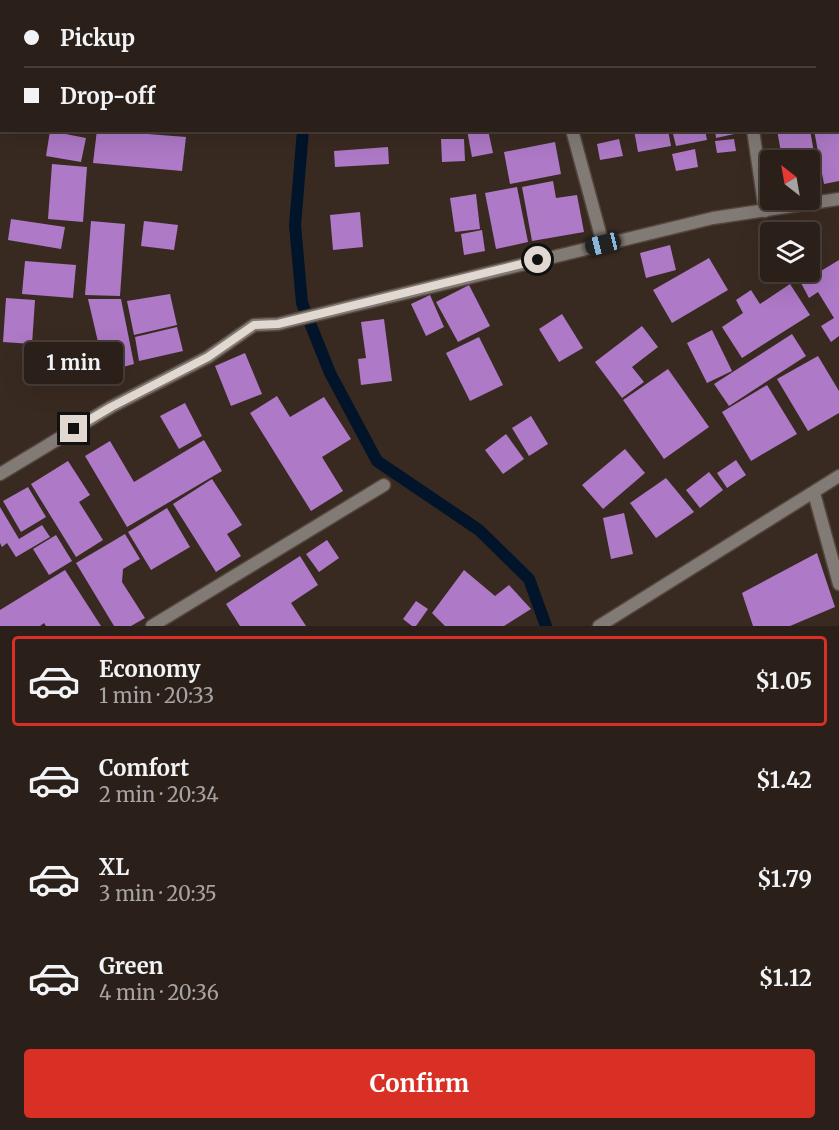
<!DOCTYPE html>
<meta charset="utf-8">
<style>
body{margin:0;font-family:Merriweather,serif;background:#332822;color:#f1f3f6;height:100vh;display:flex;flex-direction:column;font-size:22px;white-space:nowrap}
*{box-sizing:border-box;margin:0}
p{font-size:20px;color:#a6a3a2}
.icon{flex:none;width:33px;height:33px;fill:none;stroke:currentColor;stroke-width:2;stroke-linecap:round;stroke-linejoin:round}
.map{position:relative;height:626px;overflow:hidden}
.details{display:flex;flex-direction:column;background:#2b2019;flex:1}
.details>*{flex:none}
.guide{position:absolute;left:0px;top:0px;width:840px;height:132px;box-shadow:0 6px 24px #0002,0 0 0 2px #473e38;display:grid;align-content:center;height:132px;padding:0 24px;background:#2b2019}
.needle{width:39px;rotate:329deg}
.fabs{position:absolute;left:760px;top:150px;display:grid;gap:12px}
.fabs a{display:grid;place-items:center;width:60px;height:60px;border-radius:6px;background:#2b2019;box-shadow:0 6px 24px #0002,0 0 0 2px #473e38;font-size:30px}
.end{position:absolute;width:27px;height:27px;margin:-14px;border:8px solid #e2d8d2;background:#111;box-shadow:0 0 0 3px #111}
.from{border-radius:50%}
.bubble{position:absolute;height:42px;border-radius:6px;background:#2b2019;box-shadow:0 6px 24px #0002,0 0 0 2px #473e38;font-size:20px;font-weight:700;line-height:42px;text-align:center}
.car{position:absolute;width:18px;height:36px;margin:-18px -9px;border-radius:8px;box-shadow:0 0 4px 2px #0007;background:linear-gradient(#222 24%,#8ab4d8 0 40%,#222 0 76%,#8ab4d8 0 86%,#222 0)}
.guide b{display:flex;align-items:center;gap:21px;height:57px;font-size:22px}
.guide b+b{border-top:2px solid #473e38}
.guide i{width:15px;height:15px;background:#f1f3f6}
ul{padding:10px 0 0;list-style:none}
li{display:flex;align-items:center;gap:18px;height:90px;margin:0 12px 9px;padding:0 12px;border:3px solid transparent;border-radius:6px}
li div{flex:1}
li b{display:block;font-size:22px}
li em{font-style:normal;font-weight:700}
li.current{border-color:#d93025}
li>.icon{width:54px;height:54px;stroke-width:1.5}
.button{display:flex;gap:12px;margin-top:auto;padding:12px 24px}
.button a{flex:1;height:69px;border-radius:6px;background:#d93025;color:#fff;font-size:24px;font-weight:700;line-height:69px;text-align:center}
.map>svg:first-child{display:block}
</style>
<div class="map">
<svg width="839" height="626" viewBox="0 0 839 626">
<rect width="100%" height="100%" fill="#392a21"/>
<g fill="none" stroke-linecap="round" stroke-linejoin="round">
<!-- stream -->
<g stroke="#02142a" stroke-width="12">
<polyline points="295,0 296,2"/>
<polyline points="303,130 295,225 302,303 330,373 377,461 479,530 529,579 546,626"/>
</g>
</g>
<!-- building -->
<g fill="#ae79c7">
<polygon points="97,130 186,137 182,171 93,163"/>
<polygon points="467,130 488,130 493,153 472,157"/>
<polygon points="634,130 668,130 671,146 638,152"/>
<polygon points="672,130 705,130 707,140 676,146"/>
<polygon points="715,130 738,130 739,133 716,138"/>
<polygon points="777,130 810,130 820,186 810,187 810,160 790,160 789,157 782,158"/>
<polygon points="814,130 839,130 839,181 824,184"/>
<polygon points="50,131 86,138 81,162 46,156"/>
<polygon points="441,139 464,139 465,161 442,162"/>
<polygon points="619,139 623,156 600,160 597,144"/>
<polygon points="734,139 736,151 717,153 715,141"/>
<polygon points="555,142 561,174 510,184 504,152"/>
<polygon points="388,147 389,164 335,167 334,151"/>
<polygon points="695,149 698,167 676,171 672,154"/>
<polygon points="52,164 87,167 83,222 48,219"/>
<polygon points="553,181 556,198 577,195 584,232 532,241 522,187"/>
<polygon points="517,187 528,242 496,249 485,193"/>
<polygon points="476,194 480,229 455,232 450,198"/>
<polygon points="360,212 363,247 333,250 330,215"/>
<polygon points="11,219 65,227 61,249 8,240"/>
<polygon points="91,221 125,224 120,296 85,295"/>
<polygon points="144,221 178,225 174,250 141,246"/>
<polygon points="482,230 485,251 464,255 461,234"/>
<polygon points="670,245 676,270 646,278 640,253"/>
<polygon points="709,258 728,290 672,323 653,290"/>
<polygon points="839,260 839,336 831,342 821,326 834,318 818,292 809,298 801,283"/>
<polygon points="25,261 76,265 73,298 22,294"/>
<polygon points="790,284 810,315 742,358 722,327 743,313 736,300 751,290 760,304"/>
<polygon points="469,285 490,326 458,342 436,302"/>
<polygon points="170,294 177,325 134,335 127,301"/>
<polygon points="430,295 444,327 426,336 411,304"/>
<polygon points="6,298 35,300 32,344 3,342"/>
<polygon points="88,299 121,299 134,364 105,372"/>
<polygon points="562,314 583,348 559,362 539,329"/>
<polygon points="384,319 392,381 361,385 358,359 366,358 361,322"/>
<polygon points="642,326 658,347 632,367 644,382 622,398 595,362"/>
<polygon points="177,327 183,351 139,361 135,337"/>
<polygon points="712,330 732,371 707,383 687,343"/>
<polygon points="792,334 806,356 729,406 714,384"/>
<polygon points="479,337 503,385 470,401 446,353"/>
<polygon points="92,342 99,375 73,381 65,349"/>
<polygon points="245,353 262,394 231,406 215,366"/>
<polygon points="818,356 839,391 839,413 808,431 777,379"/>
<polygon points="668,369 709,427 664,459 623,400"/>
<polygon points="767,385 797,434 751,461 722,412"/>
<polygon points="277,396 290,417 324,397 351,439 322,457 343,491 311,511 250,413"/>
<polygon points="185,403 202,436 179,449 160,416"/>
<polygon points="531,416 548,444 529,456 512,428"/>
<polygon points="506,434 524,459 503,474 485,450"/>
<polygon points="204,440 222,471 127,527 85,456 110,441 134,482"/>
<polygon points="625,449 645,473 603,509 582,485"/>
<polygon points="736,460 746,475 727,488 717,473"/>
<polygon points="68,461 90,495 79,502 103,540 76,557 31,484"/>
<polygon points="709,472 723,490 700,508 686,490"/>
<polygon points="666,478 694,512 656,538 630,503"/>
<polygon points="212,479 242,525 227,534 241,556 216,572 173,504"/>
<polygon points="28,487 46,517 21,532 3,501"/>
<polygon points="0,507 19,539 42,525 50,537 16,557 7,543 2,547 0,543"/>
<polygon points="167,508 190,547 151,570 128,532"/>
<polygon points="624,513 633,554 611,559 603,518"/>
<polygon points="125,534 140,559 123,569 122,582 145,618 131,626 114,626 76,563"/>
<polygon points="56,535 72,561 49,575 33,549"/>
<polygon points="327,540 339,558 319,572 306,554"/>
<polygon points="817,553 835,607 790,626 753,626 742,593"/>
<polygon points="300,556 318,585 291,603 306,626 240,626 226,604"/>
<polygon points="65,570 101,626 46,626 44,623 40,626 0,626 0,610"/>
<polygon points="464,570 495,596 509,585 531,609 504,626 445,626 432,613"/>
<polygon points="416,601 428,609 416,626 412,626 403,619"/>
</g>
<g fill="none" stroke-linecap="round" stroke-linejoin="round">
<!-- minor casing -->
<g stroke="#54463d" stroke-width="15">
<g id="minor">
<polyline points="1,0 2,18"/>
<polyline points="541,0 541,2"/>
<polyline points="731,0 731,2"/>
<polyline points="0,68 2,53"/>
<polyline points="572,130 603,244"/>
<polyline points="753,130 765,211"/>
<polyline points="0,474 111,407 208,357 254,325 278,324 713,218 839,199"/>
<polyline points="814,493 839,584"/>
<polyline points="152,626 384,485"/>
<polyline points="599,626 839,476"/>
</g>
</g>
<!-- minor -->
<use href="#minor" stroke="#817a75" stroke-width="12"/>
</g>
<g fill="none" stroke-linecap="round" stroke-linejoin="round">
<!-- route -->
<polyline stroke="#e2d8d2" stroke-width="8" points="74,429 111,407 208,357 254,325 278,324 538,260"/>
</g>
</svg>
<div class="fabs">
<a><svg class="needle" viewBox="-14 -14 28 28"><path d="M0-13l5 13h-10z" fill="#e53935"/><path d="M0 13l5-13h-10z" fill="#a6a3a2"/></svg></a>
<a><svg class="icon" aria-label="layers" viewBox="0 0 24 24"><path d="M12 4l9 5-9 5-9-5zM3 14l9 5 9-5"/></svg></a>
</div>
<i class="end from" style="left:538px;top:260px"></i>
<i class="end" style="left:74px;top:429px"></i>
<div class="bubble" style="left:24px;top:342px;width:99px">1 min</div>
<i class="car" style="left:603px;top:244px;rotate:256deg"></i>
<div class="guide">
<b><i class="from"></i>Pickup</b>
<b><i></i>Drop-off</b>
</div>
</div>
<section class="details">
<ul>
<li class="current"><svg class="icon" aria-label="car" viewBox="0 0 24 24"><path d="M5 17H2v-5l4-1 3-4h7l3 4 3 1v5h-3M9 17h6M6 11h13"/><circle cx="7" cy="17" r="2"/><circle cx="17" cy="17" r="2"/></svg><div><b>Economy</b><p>1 min · 20:33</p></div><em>$1.05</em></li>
<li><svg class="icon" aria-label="car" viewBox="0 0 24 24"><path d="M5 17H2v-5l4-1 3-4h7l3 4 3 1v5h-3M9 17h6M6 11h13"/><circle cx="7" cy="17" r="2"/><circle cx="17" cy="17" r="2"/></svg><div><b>Comfort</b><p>2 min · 20:34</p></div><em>$1.42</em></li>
<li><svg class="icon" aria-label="car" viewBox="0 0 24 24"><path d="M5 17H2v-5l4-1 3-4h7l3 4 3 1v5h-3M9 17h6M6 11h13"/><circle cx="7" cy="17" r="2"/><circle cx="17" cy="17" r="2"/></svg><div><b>XL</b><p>3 min · 20:35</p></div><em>$1.79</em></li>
<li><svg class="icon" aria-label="car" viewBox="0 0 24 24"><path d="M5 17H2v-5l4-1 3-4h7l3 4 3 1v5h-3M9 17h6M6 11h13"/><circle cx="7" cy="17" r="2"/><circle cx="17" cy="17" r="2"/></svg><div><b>Green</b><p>4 min · 20:36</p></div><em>$1.12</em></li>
</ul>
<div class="button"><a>Confirm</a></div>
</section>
